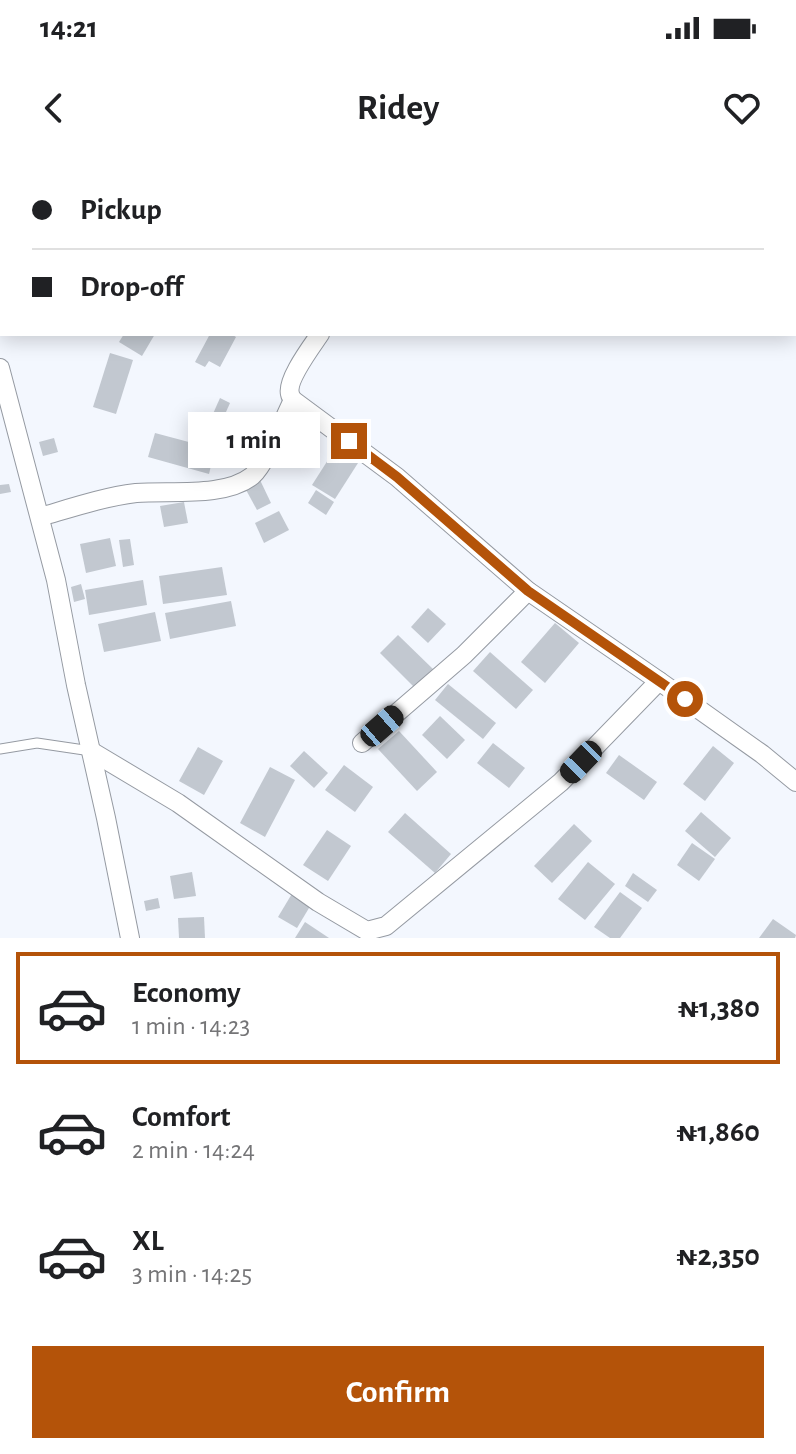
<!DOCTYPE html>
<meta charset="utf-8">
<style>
body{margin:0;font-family:"Alegreya Sans",sans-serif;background:#f2f2f2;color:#202124;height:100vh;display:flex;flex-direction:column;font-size:30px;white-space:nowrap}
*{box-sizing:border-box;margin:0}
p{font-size:26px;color:#757577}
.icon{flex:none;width:44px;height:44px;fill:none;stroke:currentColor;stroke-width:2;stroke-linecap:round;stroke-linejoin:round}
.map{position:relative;height:778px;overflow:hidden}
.panel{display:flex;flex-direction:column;background:#fff;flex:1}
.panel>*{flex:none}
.top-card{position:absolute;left:0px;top:0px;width:796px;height:176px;box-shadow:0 4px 20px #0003;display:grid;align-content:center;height:176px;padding:0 32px;background:#fff}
.end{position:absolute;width:36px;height:36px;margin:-18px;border:10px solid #b45309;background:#fff;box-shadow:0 0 0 4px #fff}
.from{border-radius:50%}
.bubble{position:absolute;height:56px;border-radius:0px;background:#fff;box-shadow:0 4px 20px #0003;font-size:26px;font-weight:700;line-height:56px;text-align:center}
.car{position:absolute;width:24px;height:48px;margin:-24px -12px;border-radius:10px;box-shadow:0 0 6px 2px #0007;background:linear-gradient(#222 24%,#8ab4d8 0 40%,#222 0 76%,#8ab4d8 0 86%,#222 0)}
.top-card b{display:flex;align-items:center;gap:28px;height:76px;font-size:30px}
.top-card b+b{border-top:2px solid #e0e0e0}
.top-card i{width:20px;height:20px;background:#202124}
ul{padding:14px 0 0;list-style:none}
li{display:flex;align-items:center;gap:24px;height:112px;margin:0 16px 12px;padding:0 16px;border:4px solid transparent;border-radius:0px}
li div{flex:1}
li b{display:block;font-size:30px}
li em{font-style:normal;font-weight:700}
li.current{border-color:#b45309}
li>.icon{width:72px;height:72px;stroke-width:1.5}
.cta{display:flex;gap:16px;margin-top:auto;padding:16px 32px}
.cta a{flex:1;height:92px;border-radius:0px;background:#b45309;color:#fff;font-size:32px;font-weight:700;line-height:92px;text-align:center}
.status{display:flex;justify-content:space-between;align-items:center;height:56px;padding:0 40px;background:#fff;direction:ltr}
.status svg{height:22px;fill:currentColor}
header{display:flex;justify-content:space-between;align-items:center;height:104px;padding:0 32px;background:#fff;font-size:36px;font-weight:700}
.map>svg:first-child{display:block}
</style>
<div class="status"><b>14:21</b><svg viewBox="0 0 49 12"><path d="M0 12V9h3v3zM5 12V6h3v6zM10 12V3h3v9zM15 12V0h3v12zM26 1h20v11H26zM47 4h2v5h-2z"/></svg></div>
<header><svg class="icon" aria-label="back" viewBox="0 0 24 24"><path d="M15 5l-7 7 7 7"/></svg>Ridey<svg class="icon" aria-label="heart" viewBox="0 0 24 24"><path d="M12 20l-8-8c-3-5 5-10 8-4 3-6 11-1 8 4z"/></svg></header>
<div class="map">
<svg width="796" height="778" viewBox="0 0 796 778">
<rect width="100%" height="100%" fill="#f3f7fe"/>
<!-- building -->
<g fill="#c2c8d0">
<polygon points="124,174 155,174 142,196 119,182"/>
<polygon points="210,174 231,174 236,177 220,207 209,201 205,207 195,202"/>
<polygon points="110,193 133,200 116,254 93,247"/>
<polygon points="220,238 230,243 222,261 212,256"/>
<polygon points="155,273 215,289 209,314 148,297"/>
<polygon points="54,278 58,292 43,296 39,282"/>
<polygon points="335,289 358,303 335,339 312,325"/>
<polygon points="260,320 271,343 257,350 245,328"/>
<polygon points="9,324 11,332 0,334 0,325"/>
<polygon points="316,330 334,342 326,355 308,343"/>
<polygon points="184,342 188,363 164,367 160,346"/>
<polygon points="279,351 289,370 264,383 255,363"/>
<polygon points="110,378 116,406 86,413 80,384"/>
<polygon points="130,379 134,405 123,407 119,380"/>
<polygon points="222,407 227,435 163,444 159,416"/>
<polygon points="143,420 147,445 89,455 85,430"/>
<polygon points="81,424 85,439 74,442 71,427"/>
<polygon points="231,441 236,466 170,479 165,453"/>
<polygon points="428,448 446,464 428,483 411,467"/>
<polygon points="155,452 161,481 104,492 98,464"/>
<polygon points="555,463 579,483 545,523 521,502"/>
<polygon points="398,475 434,510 416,529 380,493"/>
<polygon points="490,492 533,530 516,549 473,511"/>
<polygon points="448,524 496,563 483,579 435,540"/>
<polygon points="440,556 465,580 447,599 422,575"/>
<polygon points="399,571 437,612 417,631 378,589"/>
<polygon points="493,583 525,608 509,628 477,603"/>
<polygon points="713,586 734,603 705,641 683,624"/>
<polygon points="198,587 223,601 204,635 179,621"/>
<polygon points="304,591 328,613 314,628 290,606"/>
<polygon points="619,595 657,622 644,640 606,613"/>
<polygon points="344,605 373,627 355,652 325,630"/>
<polygon points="270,607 295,620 265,677 240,663"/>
<polygon points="701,652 731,678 715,697 685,671"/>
<polygon points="405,653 451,694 435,713 388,672"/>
<polygon points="574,664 592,681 552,723 534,706"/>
<polygon points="327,670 351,686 328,721 303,705"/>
<polygon points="692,683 715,699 699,721 677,705"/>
<polygon points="588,702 615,724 585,760 558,739"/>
<polygon points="192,712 196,736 174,739 170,716"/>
<polygon points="633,713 657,730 648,742 625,726"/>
<polygon points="293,732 312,743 297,768 278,757"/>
<polygon points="620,732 642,748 620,778 610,778 594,767"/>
<polygon points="158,738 160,748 146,751 144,741"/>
<polygon points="204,757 205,778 179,778 178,758"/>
<polygon points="773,759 796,775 795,778 759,778"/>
<polygon points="305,762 329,778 295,778"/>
</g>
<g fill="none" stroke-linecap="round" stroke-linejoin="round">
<!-- lane casing -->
<g stroke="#959aa2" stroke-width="11">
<polyline id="lane" points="0,589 37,583 91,591"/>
</g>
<!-- street casing -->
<g stroke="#959aa2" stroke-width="20">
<g id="street">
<polyline points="341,0 349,2"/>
<polyline points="34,2 41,0"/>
<polyline points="457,2 459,0"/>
<polyline points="0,12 2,11"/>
<path d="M320,174C312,186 286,220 290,234C290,236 292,238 293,240L397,317L528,431L659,521L762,594L796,622"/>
<polyline points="0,208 56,420 76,525 106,658 130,778"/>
<path d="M40,357C71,348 103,337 136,333C170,330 224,338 252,316C266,304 284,258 293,240"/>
<polyline points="362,583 464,495 528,431"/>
<polyline points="91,591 178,643 318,742 367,771 386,766 561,622 659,521"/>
</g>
</g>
<!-- lane -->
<use href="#lane" stroke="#fff" stroke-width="9"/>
<!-- street -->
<use href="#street" stroke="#fff" stroke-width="18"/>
</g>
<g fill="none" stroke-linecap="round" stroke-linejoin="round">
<!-- route -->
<polyline stroke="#b45309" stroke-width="10" points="349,281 397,317 528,431 685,539"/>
</g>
</svg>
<i class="end from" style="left:685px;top:539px"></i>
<i class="end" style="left:349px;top:281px"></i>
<div class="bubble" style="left:188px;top:252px;width:132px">1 min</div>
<i class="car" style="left:382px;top:566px;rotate:49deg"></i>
<i class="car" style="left:581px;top:602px;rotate:224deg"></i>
<div class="top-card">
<b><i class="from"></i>Pickup</b>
<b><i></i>Drop-off</b>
</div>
</div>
<section class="panel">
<ul>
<li class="current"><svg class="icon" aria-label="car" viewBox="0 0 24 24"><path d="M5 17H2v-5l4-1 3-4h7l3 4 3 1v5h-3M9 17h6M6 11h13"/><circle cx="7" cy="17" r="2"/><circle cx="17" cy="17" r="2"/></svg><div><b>Economy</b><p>1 min · 14:23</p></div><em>₦1,380</em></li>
<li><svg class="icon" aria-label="car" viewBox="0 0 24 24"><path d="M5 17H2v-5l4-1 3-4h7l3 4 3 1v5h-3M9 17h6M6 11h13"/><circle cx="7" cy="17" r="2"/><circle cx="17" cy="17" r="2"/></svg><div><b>Comfort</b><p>2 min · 14:24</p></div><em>₦1,860</em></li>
<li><svg class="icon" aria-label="car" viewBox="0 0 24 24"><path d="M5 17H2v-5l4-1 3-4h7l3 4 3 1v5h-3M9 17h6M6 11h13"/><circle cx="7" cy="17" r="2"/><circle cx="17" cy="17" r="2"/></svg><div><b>XL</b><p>3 min · 14:25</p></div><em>₦2,350</em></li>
</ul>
<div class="cta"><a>Confirm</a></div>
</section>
